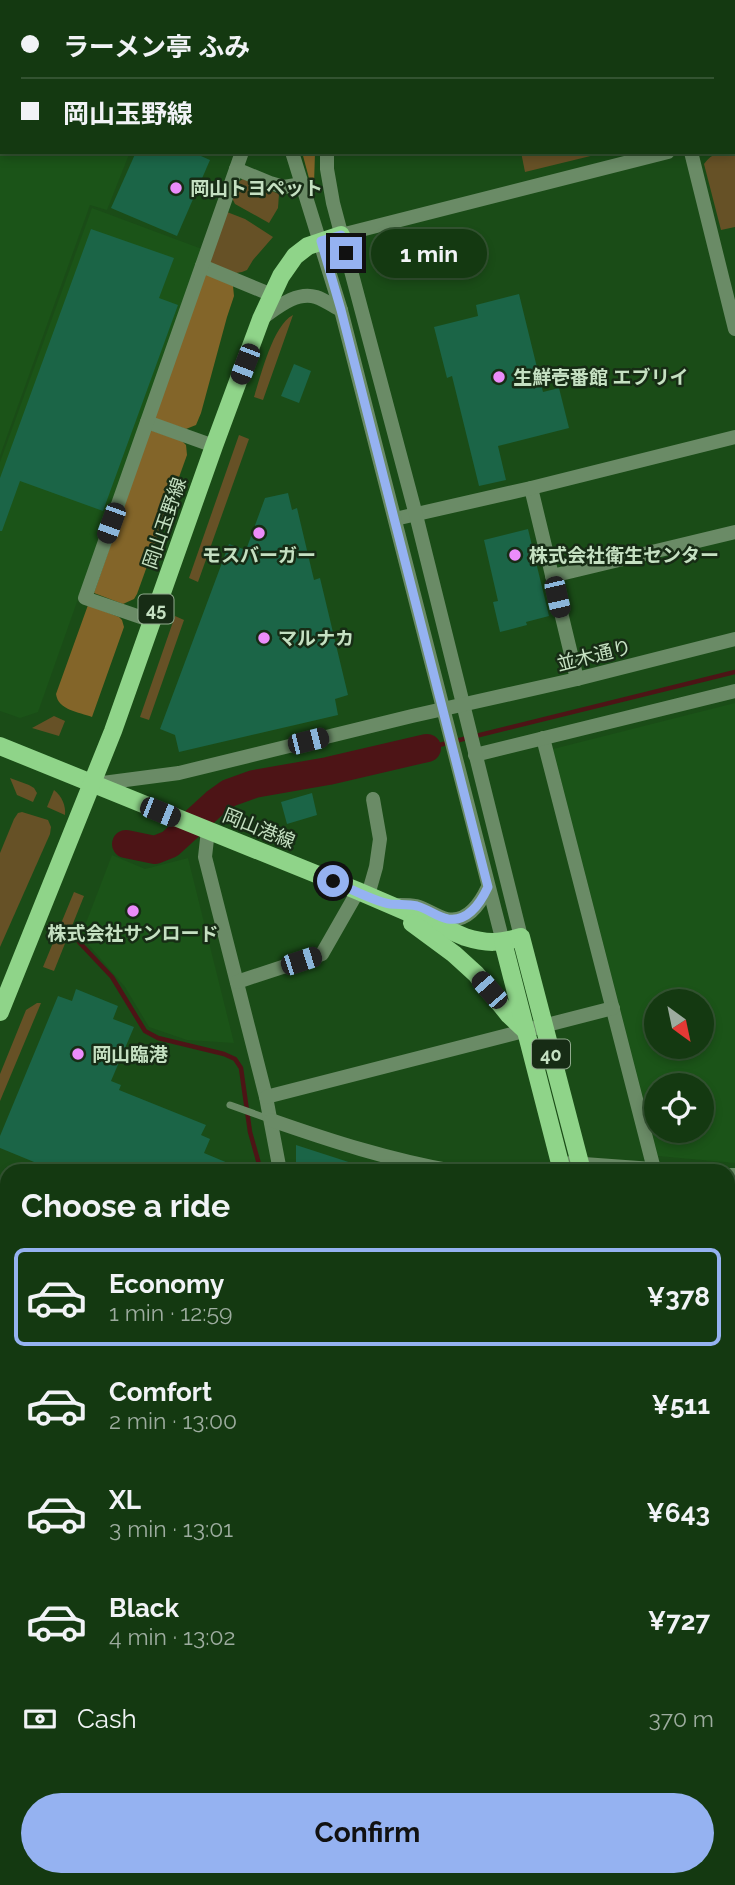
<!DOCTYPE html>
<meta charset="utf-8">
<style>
body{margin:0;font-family:Raleway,"Noto Sans JP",sans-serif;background:#21441f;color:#f1f3f6;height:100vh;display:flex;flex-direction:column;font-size:26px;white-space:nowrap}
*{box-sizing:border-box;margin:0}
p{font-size:23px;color:#9dac9f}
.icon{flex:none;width:38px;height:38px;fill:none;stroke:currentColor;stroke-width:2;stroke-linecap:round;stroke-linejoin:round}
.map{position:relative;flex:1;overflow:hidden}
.sheet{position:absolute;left:0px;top:1164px;width:735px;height:723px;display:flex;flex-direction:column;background:#143911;border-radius:21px 21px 0 0;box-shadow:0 4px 10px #0003,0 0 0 2px #335331}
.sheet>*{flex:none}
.banner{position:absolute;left:0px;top:0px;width:735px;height:154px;box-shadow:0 4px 10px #0003,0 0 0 2px #335331;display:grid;align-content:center;height:154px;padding:0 21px;background:#143911}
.needle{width:46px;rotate:147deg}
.fabs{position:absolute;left:644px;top:989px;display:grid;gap:14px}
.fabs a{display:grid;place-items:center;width:70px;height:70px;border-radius:50%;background:#143911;box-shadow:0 4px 10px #0003,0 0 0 2px #335331;font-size:35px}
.end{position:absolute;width:32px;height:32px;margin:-16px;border:9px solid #95b2f1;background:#111;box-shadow:0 0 0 4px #111}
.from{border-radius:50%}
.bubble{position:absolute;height:49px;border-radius:24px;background:#143911;box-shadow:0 4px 10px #0003,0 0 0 2px #335331;font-size:23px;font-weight:700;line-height:49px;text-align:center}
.car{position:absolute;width:21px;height:42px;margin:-21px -10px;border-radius:9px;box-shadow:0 0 5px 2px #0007;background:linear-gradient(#222 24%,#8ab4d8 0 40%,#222 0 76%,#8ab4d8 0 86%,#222 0)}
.banner b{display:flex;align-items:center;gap:24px;height:66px;font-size:26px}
.banner b+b{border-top:2px solid #335331}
.banner i{width:18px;height:18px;background:#f1f3f6}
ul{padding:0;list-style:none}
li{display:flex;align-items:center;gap:21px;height:98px;margin:0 14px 10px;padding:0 7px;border:4px solid transparent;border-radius:10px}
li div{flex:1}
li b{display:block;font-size:26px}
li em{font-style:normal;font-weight:700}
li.selected{border-color:#95b2f1}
li>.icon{width:63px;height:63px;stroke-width:1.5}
h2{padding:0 21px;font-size:32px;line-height:84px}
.pay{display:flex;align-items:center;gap:18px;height:77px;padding:0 21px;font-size:26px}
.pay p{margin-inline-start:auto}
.primary-button{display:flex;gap:14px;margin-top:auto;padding:14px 21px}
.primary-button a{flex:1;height:80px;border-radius:42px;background:#95b2f1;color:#111;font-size:28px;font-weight:700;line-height:80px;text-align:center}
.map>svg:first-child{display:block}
</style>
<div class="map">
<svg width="735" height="1885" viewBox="0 0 735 1885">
<rect width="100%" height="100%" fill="#1a4c17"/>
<!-- built -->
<g fill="#1b5418" fill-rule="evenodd">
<polygon points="0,0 107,0 106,2 2,2 2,152 130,152 107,210 90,205 0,456"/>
<polygon points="92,208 202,249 38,712 20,718 0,711 0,462"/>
<path d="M735,703V1163L658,1156L553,749ZM656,1001H702V1046H656ZM656,1085H702V1130H656Z"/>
<polygon points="112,855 145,869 188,858 234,1043 187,1040 149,1027 125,987 81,936"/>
</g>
<!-- green -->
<g fill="#665126">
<path d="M735,149V227L721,230L704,164C713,152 720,152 733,152Z"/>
<polygon points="521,152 607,152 525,172"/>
<polygon points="243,179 279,194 278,208 269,223 235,204 232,198 238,182"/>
<polygon points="227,212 245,219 273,237 253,260 247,270 242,272 236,273 208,262"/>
<path d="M293,315L263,400L254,397C261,375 273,325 293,315Z"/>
<polygon points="239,435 249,439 198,582 189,578"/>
<polygon points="175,616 184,620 149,720 140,717"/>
<polygon points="54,716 65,721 59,736 32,728"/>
<polygon points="10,778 29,785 34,788 37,793 33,802 17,795"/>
<path d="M54,790C62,796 66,806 65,815L47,807Z"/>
<polygon points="22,812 48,820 51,827 50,834 0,947 0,853 14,819 18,813"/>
<polygon points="74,892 84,896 54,971 43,967"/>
<polygon points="37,1003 41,1003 0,1101 0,1074 26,1010"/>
</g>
<!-- forest -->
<g fill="#836529">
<polygon points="302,152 315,152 314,184 312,185 310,182"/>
<polygon points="205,273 233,286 234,296 227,317 201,413 196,425 186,429 153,418"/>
<polygon points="150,430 182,441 186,445 187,455 137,594 134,599 123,604 94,593"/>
<path d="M88,605L119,617L122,620L124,627L92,717C79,712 58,710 56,694Z"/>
</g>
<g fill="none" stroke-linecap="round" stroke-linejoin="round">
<!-- stream -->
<g stroke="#4d1416" stroke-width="4.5">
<polyline points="427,748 735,672"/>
<polyline points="79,942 112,977 145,1031 158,1038 224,1054 235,1059 241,1068 250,1132 261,1171"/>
<polyline points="728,1786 735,1785"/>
<polyline points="474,1880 481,1885"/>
<polyline points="75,1885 77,1880"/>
<polyline points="295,1885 314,1880"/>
<polyline points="648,1885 652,1880"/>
</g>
<!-- river -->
<polyline stroke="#4d1416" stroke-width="28" points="126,844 155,850 170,844 215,803 229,793 254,784 328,771 427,748"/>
</g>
<!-- building -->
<g fill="#1b6547">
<polygon points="136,152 192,152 210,160 177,236 111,208"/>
<polygon points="91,229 174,258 159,298 178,305 103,511 20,481 2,531 0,531 0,478"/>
<polygon points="519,294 543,392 559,388 569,428 498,446 506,480 479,486 452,376 447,378 434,327 478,316 476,305"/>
<polygon points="294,364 311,371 299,403 281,396"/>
<polygon points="288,493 292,510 297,508 314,580 320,578 348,695 335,699 338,715 179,752 175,735 160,729 229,544 246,550 265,498"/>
<polygon points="528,529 549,616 526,622 527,625 500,632 493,602 498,601 484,540"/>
<polygon points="312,793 317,815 287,824 281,802"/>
<polygon points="76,989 118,1006 113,1019 134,1027 111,1081 121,1085 119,1090 206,1125 201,1135 210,1139 204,1153 247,1171 56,1171 0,1148 0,1136 58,996 72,1001"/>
<polygon points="296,1145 367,1168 367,1171 296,1171"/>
</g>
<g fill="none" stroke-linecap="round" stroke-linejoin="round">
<!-- service -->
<g stroke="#6a8b66" stroke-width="7">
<polyline points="116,2 117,0"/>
<polyline points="230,1105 269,1119"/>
</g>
<!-- minor -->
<g stroke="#6a8b66" stroke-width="14">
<polyline points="653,0 653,2"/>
<polyline points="733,28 735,28"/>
<polyline points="691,152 735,329"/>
<polyline points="236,169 270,183 284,187 302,184"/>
<polyline points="202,266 272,295"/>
<polyline points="147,422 214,446"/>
<polyline points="531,488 577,679"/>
<polyline points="395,519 531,488 735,437"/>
<polyline points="552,576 735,532"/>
<polyline points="152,621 85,598 242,152"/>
<polyline points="543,738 654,1169"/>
<polyline points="475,755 735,691"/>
<polyline points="208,830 205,857 266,1097 280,1171"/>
<polyline points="368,895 376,867 380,839 373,799"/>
<polyline points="237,982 322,954 358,891"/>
<polyline points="266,1097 613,1008"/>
<path d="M271,1120C331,1141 390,1160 453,1171"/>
<polyline points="570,1163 680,1171"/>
<polyline points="728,1175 735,1175"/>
<polyline points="728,1251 735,1251"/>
<polyline points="728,1356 735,1355"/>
<polyline points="728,1450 735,1448"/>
<polyline points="728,1594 735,1590"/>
<polyline points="728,1843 735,1834"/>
<polyline points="458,1880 465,1885"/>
<polyline points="726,1880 730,1885"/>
<polyline points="88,1885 90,1880"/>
<polyline points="178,1885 180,1880"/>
<polyline points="244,1885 264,1880"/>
<polyline points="441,1885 445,1880"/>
<polyline points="697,1885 701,1880"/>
</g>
<!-- tertiary -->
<g stroke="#6a8b66" stroke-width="14">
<polyline points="300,2 300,0"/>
<polyline points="354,2 354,0"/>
<polyline points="733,136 735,135"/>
<polyline points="292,152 341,310 503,942"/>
<polyline points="327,152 327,169 333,203 416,515 521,937"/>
<polyline points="341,235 668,152"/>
<path d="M261,319C277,308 296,291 316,297C325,300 333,306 341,310"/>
<polyline points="95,784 179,773 412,716 577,679 735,639"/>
<path d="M399,905C405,905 411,905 416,906C427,909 437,917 447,919C468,923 481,902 488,887"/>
</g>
<!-- primary -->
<g stroke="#8fd489" stroke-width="18">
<path d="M0,746L358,891L465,937C487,944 500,943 521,937L582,1171"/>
<polyline points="412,923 454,954 476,974 509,1015 526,1031"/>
<polyline points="503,942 562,1171"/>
<polyline points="0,1012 113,731 214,446 261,319 281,276 295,256 308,246 341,235"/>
<polyline points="728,1636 735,1646"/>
<polyline points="728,1668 735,1677"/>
</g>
</g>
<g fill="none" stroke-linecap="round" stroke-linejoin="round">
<!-- route -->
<path stroke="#95b2f1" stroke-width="9" d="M333,881C349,888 373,901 390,904C399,905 408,904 417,906C428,909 437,917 448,919C468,922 481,902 488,887L341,310L321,241L341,235L346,253"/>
</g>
<!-- markers -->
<g fill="#ec8cfa" stroke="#172c15" stroke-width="2.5">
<circle cx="176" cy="188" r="7"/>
<circle cx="499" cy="377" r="7"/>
<circle cx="259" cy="533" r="7"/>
<circle cx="515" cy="555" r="7"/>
<circle cx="264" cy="638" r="7"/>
<circle cx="133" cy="911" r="7"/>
<circle cx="78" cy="1054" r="7"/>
</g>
<g text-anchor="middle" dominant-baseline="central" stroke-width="5" stroke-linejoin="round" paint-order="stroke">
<!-- shield labels -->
<g fill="#172c15" stroke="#91aa8e" stroke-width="2">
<rect x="138.5" y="594.5" width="35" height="29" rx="5"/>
<rect x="532" y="1039.5" width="38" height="29" rx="5"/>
</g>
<g font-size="18" font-weight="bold" fill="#c5e0c2">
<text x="156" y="609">45</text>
<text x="551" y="1054">40</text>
</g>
<!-- poi labels -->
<g font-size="19" font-weight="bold" fill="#c5e0c2" stroke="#172c15" text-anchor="start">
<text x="190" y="188">岡山トヨペット</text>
<text x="513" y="377">生鮮壱番館 エブリイ</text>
<text x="259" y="555" text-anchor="middle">モスバーガー</text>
<text x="529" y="555">株式会社衛生センター</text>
<text x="278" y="638">マルナカ</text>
<text x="133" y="933" text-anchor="middle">株式会社サンロード</text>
<text x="92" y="1054">岡山臨港</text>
</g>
<!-- street labels -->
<g font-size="19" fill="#c5e0c2" stroke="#172c15">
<text transform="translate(164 523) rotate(-71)">岡山玉野線</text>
<text transform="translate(594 655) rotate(-14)">並木通り</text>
<text transform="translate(259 828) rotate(22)">岡山港線</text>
</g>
</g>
</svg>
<div class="fabs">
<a><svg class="needle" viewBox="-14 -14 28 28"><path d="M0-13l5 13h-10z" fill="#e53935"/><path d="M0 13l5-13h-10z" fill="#9dac9f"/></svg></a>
<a><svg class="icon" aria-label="locate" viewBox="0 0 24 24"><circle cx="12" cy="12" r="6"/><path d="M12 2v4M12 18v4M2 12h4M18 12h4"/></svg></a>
</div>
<i class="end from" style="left:333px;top:881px"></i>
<i class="end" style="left:346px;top:253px"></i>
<div class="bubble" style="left:371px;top:229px;width:116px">1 min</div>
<i class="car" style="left:245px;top:364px;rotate:201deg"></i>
<i class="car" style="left:111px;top:523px;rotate:200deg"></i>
<i class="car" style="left:557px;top:597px;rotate:167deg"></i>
<i class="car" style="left:308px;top:741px;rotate:76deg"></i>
<i class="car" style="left:160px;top:812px;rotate:112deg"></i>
<i class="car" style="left:301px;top:961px;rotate:72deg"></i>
<i class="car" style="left:489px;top:990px;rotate:319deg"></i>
<div class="banner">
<b><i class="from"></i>ラーメン亭 ふみ</b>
<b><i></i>岡山玉野線</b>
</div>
<section class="sheet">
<h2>Choose a ride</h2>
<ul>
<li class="selected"><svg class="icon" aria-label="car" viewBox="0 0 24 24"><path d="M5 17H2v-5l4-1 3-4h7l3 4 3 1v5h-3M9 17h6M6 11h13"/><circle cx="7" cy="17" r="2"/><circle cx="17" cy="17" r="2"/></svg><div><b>Economy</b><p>1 min · 12:59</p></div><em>¥378</em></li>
<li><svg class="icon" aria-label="car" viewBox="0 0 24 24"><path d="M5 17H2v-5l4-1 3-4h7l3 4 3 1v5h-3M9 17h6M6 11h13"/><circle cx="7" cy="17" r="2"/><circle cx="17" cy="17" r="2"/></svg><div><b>Comfort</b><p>2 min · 13:00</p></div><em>¥511</em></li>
<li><svg class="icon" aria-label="car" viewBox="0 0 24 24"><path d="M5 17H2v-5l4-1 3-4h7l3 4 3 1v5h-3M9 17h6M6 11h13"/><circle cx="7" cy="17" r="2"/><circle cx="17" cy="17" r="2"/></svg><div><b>XL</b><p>3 min · 13:01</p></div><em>¥643</em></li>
<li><svg class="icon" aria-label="car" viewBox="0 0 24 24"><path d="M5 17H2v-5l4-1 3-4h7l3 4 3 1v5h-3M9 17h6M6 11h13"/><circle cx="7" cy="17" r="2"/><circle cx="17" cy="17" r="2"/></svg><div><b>Black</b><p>4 min · 13:02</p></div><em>¥727</em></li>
</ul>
<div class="pay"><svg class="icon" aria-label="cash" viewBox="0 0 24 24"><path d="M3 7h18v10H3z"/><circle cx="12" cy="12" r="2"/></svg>Cash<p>370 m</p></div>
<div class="primary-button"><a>Confirm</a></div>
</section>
</div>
